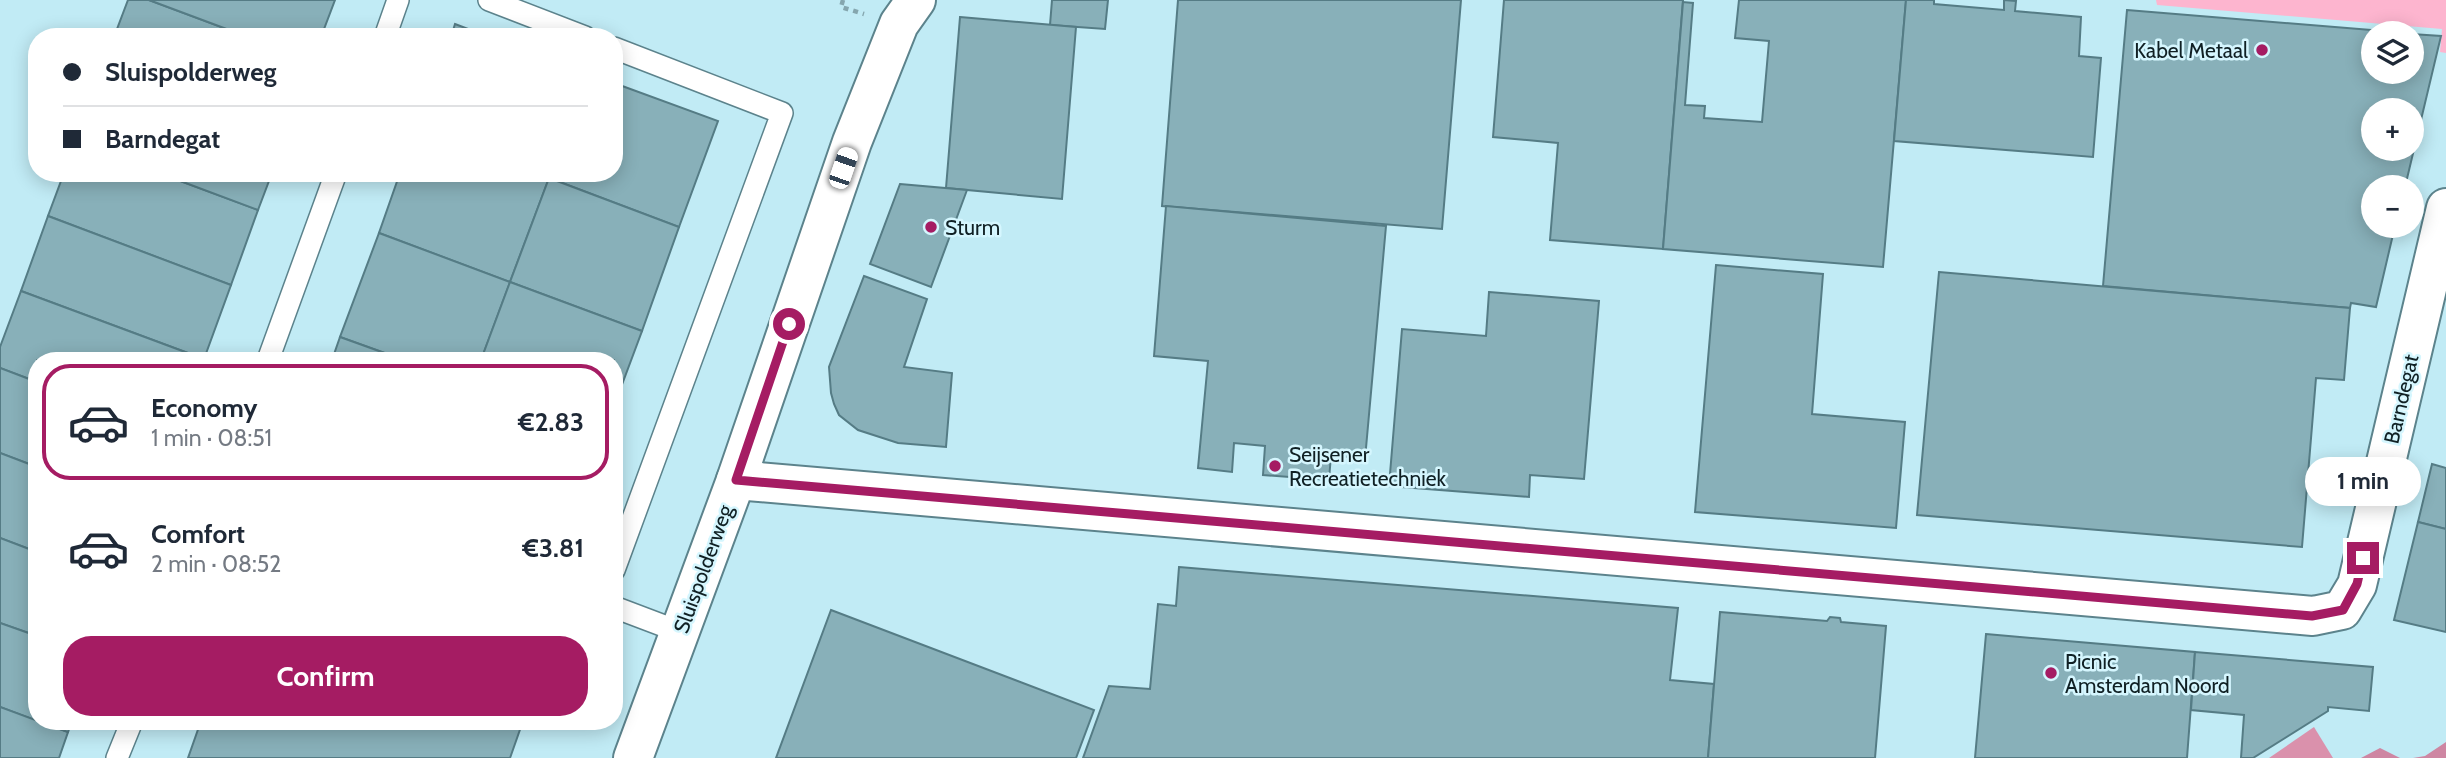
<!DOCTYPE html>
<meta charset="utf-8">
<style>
body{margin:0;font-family:Cabin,sans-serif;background:#f2f2f3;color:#1f2937;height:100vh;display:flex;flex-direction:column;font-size:26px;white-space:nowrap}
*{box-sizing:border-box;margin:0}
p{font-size:23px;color:#747a83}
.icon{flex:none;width:38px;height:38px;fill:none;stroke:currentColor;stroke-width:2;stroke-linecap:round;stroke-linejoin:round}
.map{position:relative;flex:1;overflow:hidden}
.side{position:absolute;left:28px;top:352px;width:595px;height:378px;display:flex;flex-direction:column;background:#fff;border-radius:28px;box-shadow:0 4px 18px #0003}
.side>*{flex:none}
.guide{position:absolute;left:28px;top:28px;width:595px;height:154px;border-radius:28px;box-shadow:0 4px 18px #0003;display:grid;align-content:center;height:154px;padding:0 35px;background:#fff}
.fabs{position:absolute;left:2361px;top:21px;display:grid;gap:14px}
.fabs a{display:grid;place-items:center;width:63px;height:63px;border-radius:50%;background:#fff;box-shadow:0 4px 18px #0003;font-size:35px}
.end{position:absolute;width:32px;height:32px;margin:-16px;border:9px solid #a51c63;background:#fff;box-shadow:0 0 0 4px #fff}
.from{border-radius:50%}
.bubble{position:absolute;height:49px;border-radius:24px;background:#fff;box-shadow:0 4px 18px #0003;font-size:23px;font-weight:700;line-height:49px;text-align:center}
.car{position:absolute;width:21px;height:42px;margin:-21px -10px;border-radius:9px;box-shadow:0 0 5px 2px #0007;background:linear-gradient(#fff 24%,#345 0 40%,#fff 0 76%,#345 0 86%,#fff 0)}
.guide b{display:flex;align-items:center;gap:24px;height:66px;font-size:26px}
.guide b+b{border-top:2px solid #e0e1e3}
.guide i{width:18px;height:18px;background:#1f2937}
ul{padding:12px 0 0;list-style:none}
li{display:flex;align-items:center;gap:21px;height:116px;margin:0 14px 10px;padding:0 21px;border:4px solid transparent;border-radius:28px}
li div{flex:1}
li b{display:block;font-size:26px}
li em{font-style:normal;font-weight:700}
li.on{border-color:#a51c63}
li>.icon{width:63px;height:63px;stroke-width:1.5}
.primary-button{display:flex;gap:14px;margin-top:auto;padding:14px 35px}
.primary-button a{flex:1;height:80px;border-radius:28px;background:#a51c63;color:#fff;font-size:28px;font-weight:700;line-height:80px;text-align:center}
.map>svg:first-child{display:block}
</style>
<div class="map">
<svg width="2446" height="758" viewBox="0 0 2446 758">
<rect width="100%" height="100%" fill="#c1ebf5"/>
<!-- green -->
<polygon fill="#fdb5cf" points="2156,0 2446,0 2446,53 2440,52 2442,29 2157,5"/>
<!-- forest -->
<polygon fill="#da91ac" points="2314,727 2333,758 2269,758"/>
<!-- water -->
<g fill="#ce86a2">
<polygon points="2446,742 2446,758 2413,758 2425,756"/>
<polygon points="2380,748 2400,758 2361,758"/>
</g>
<!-- building -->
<g fill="#88b0b9" stroke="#557c85" stroke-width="2" fill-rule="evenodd">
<polygon points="128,0 149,0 248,37 114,37"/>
<polygon points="149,0 335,0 321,37 248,37"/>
<polygon points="1052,0 1108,0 1105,29 1050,25"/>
<polygon points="1178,0 1461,0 1442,229 1162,206"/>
<polygon points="1504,0 1683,0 1663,249 1550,240 1558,143 1493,137"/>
<polygon points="1739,0 1906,0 1883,267 1663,249 1683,2 1693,3 1685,105 1705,106 1704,118 1762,122 1769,41 1735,38"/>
<polygon points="1906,0 1934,0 1934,4 2004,10 2004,0 2016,1 2015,11 2081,17 2079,56 2101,58 2093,157 1894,141"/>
<path d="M2127,10L2408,33H2373V72H2412V34L2441,36L2405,187H2373V226H2395L2376,307L2351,303L2350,308L2103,286ZM2373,110H2412V149H2373Z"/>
<polygon points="960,17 1076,27 1062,199 946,188"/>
<polygon points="455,24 489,37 451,37"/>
<polygon points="614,83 718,121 679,227 549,178 550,173 614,173"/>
<polygon points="64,173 159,173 258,210 231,285 48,216"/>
<polygon points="159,173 272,173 258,210"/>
<polygon points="400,173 535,173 549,178 510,282 379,233"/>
<polygon points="549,178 679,227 642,331 510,282"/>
<polygon points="900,184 967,190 931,287 870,264"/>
<polygon points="1166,206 1386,226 1365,459 1331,455 1329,480 1263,475 1265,446 1234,443 1232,472 1198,468 1208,361 1154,356"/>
<polygon points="48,216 231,285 204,359 21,291"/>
<polygon points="379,233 510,282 481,360 404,360 340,337"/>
<polygon points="1716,265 1823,274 1812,414 1905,422 1896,528 1695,512"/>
<polygon points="1939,272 2350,308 2344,380 2316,378 2302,547 1917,515"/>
<polygon points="864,276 927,299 904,367 952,373 946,447 898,443 858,430 839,415 834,404 831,393 829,367"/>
<polygon points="510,282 642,331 614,406 614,360 481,360"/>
<polygon points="21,291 204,359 204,360 37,360 37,382 0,368 0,347"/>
<polygon points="1489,292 1599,301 1584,479 1530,475 1529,497 1389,486 1402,329 1486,336"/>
<polygon points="340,337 404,360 332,360"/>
<polygon points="0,368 37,382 37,467 0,453"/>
<polygon points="0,453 37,467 37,552 0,538"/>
<polygon points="2432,464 2446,468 2446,529 2418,522"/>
<polygon points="2418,522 2446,529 2446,632 2394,620"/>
<polygon points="0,538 37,552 37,636 0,623"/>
<polygon points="1179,567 1678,608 1670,680 1714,684 1708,758 1083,758 1109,686 1150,689 1158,604 1176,606"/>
<polygon points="831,610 1094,710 1076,758 776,758"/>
<polygon points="1720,612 1827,621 1830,617 1840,618 1841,622 1886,626 1875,758 1708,758"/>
<polygon points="0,623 37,636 37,721 0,707"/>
<polygon points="1986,634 2195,652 2187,758 1975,758"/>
<polygon points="2195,652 2373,667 2369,711 2328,707 2328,711 2253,758 2241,758 2244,715 2191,710"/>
<polygon points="0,707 68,732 59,758 0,758"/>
<polygon points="37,721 72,721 68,732"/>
<polygon points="201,721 523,721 510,758 188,758"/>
</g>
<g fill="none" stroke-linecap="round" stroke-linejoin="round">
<!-- service casing -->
<g stroke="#5c838c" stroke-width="24">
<g id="service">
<polyline points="489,0 585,37"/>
<polyline points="385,37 398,0"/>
<polyline points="614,48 782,113 614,570"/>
<polyline points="268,360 336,173"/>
<polyline points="614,607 680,632"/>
<polyline points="117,758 132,721"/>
</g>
</g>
<!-- minor casing -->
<g stroke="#5c838c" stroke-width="42">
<g id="minor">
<polyline points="736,480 2313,616 2342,610 2357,585 2446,208"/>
<polyline points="633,758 736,480 852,142 899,24 916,0"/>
</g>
</g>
<!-- path -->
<polyline stroke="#85a6ae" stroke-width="4.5" stroke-dasharray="5 5" stroke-linecap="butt" points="843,0 841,7 864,14"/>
<!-- service -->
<use href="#service" stroke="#fff" stroke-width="21"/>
<!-- minor -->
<use href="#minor" stroke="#fff" stroke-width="38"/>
</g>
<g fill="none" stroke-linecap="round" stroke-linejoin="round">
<!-- route -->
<polyline stroke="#a51c63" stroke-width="9" points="789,324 736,480 2312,616 2343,610 2357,584 2363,558"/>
</g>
<!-- markers -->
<g fill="#a51c63" stroke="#d5f6fe" stroke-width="2.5">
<circle cx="2262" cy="50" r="7"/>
<circle cx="931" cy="227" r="7"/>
<circle cx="1275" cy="466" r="7"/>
<circle cx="2051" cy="673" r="7"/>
</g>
<g text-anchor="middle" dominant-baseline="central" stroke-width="5" stroke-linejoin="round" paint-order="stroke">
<!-- poi labels -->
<g font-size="21" fill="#102024" stroke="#d5f6fe" text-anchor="start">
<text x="2248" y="50" text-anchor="end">Kabel Metaal</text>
<text x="945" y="227">Sturm</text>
<text x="1289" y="454">Seijsener<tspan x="1289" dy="24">Recreatietechniek</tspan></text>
<text x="2065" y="661">Picnic<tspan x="2065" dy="24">Amsterdam Noord</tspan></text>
</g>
<!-- street labels -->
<g font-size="21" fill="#102024" stroke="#d5f6fe">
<text transform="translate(2401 399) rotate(-77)">Barndegat</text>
<text transform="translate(703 569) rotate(-70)">Sluispolderweg</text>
</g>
</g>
</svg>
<div class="fabs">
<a><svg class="icon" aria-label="layers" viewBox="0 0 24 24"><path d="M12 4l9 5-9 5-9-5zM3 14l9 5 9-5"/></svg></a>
<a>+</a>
<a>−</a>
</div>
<i class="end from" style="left:789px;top:324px"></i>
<i class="end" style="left:2363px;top:558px"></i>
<div class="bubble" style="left:2305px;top:457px;width:116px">1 min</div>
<i class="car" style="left:843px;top:168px;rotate:19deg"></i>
<div class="guide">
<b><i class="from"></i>Sluispolderweg</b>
<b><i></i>Barndegat</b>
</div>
<section class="side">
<ul>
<li class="on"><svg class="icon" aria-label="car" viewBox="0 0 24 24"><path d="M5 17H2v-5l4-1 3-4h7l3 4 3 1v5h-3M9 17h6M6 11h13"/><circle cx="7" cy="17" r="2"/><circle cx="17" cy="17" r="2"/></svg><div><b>Economy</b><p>1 min · 08:51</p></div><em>€2.83</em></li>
<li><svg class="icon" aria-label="car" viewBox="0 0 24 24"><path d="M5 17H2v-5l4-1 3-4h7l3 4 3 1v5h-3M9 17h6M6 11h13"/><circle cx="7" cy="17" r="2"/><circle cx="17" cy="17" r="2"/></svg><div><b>Comfort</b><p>2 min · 08:52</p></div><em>€3.81</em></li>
</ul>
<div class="primary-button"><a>Confirm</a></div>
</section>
</div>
